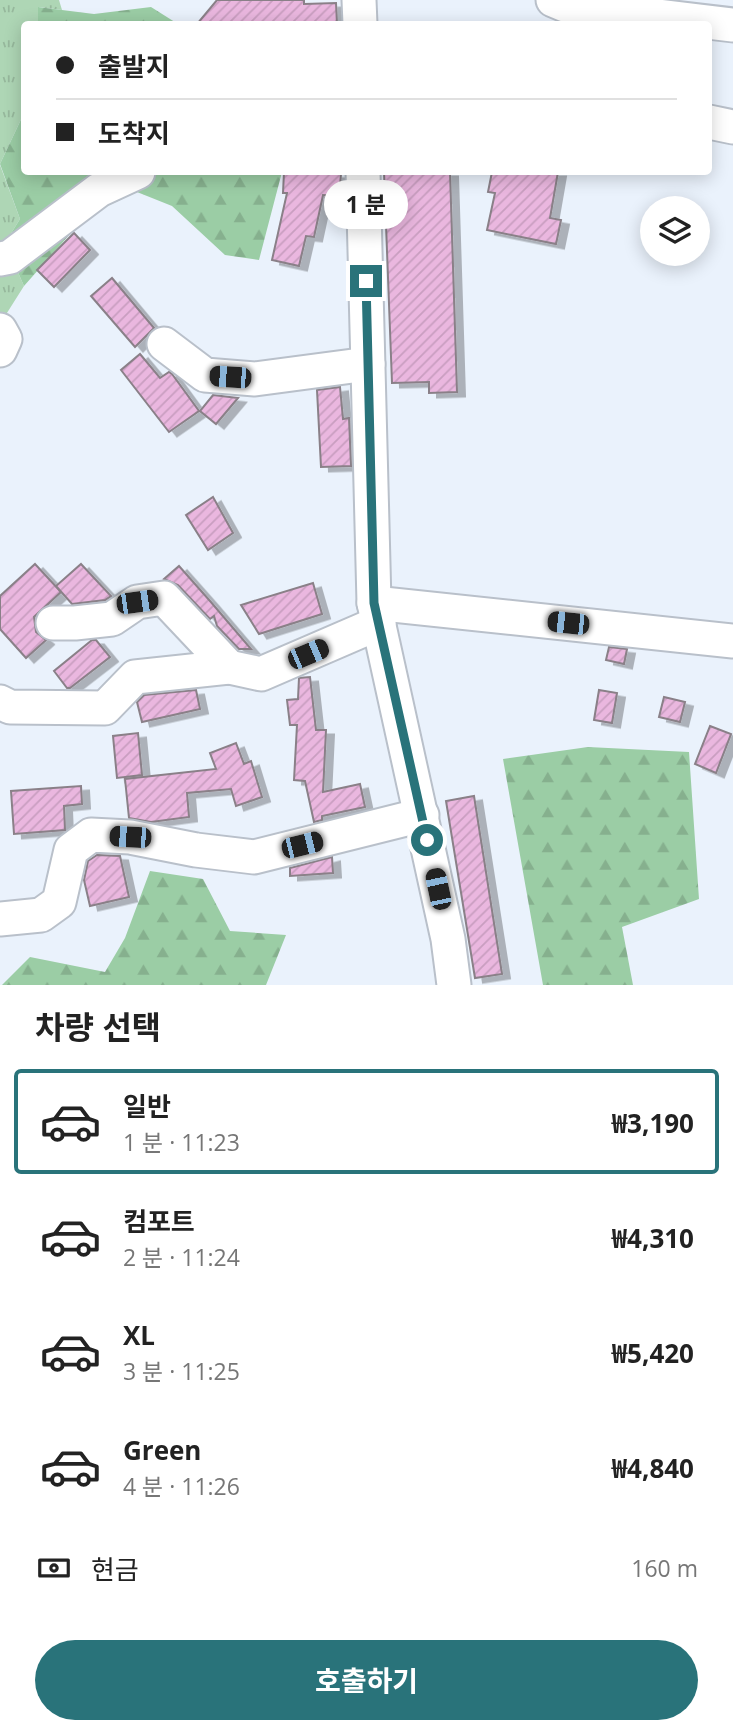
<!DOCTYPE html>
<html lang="ko">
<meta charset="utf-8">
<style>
body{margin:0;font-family:"Open Sans","Noto Sans KR",sans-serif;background:#f6f6f6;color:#222;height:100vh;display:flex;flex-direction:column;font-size:26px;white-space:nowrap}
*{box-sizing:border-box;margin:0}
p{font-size:23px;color:#767676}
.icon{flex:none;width:38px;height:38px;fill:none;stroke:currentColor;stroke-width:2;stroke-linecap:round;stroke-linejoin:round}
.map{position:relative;height:985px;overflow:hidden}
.details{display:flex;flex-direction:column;background:#fff;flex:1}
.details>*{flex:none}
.banner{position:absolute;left:21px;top:21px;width:691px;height:154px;border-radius:7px;box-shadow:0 4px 18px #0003;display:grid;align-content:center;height:154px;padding:0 35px;background:#fff}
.fabs{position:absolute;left:640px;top:196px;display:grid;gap:14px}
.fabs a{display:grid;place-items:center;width:70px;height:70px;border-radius:50%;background:#fff;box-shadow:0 4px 18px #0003;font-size:35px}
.end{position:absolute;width:32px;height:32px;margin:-16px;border:9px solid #29737a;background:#fff;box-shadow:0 0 0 4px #fff}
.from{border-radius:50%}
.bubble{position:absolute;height:49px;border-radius:24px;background:#fff;box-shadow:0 4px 18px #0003;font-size:23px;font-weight:700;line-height:49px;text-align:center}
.car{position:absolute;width:21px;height:42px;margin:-21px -10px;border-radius:9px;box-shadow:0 0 5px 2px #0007;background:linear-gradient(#222 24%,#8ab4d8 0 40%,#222 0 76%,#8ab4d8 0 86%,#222 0)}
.banner b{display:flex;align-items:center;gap:24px;height:66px;font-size:26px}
.banner b+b{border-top:2px solid #e0e0e0}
.banner i{width:18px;height:18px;background:#222}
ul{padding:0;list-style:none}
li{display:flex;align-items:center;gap:21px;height:105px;margin:0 14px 10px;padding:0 21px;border:4px solid transparent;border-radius:7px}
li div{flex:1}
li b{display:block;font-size:26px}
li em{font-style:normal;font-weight:700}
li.current{border-color:#29737a}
li>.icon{width:63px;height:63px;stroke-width:1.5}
h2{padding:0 35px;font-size:32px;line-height:84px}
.pay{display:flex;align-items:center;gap:18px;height:77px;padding:0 35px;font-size:26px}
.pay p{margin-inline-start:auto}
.action{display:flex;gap:14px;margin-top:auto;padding:14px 35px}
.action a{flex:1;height:80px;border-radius:42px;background:#29737a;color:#fff;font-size:28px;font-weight:700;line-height:80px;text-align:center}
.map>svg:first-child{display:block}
</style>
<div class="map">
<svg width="733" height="985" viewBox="0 0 733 985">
<defs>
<pattern id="grass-tufts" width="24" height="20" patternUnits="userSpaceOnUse" patternTransform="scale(1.75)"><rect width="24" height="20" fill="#aed6b5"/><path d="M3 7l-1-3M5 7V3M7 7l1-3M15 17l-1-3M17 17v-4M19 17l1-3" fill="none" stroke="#96b89c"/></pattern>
<pattern id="forest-firs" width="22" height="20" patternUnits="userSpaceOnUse" patternTransform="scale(1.75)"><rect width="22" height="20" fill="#9bcda5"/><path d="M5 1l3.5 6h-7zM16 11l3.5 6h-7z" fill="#86b08e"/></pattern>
<pattern id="building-hatch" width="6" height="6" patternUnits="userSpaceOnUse" patternTransform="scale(1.75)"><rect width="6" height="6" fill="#eab7df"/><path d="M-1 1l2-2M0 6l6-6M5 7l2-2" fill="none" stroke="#c99ec0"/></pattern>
<filter id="shadow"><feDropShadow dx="8" dy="4.5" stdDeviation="0" flood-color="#0004"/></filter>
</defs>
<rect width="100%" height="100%" fill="#eaf2fc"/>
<!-- grass -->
<g fill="url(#grass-tufts)">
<polygon points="0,0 59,0 62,10 39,7 38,24 24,24 24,113 0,164"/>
<polygon points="0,165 20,219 5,243 24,286 0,324"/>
</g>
<!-- forest -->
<g fill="url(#forest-firs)">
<polygon points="38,7 94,14 151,7 178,24 38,24"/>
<polygon points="24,113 24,172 282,172 259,260 225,255 172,206 137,192 86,216 24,286 5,243 20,219 0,164"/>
<polygon points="588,747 689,752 699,899 622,927 633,985 543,985 503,759"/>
<polygon points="150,871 203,879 230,931 286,935 266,985 2,985 30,957 105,972 125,938"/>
</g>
<!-- building -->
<g fill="url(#building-hatch)" stroke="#8a8088" stroke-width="2" filter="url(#shadow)">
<polygon points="217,0 304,0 304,4 336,3 337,24 197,24"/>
<polygon points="284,172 341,174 339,196 323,195 314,237 306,236 299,266 272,260 287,193 283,193"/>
<polygon points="384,172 450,172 457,392 429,393 429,382 392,383"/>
<polygon points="492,172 558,172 550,218 561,220 556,244 487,230 495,193 488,192"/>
<polygon points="74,233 90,250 54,287 37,270"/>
<polygon points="112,278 154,328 135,347 91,296"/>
<polygon points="140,354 160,378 169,372 172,374 199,411 169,432 121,370"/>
<polygon points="340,387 343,419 349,418 351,466 321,467 317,390"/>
<polygon points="213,395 238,398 216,424 200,411"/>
<polygon points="213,497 233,533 208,550 186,515"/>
<polygon points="35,564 61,592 34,617 36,632 46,640 26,658 0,629 0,596"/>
<polygon points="81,564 111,596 105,600 72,604 56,586"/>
<polygon points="179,566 210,601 251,649 239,649 217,626 214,616 210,619 178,585 164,579"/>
<polygon points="313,583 322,614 259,634 241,605"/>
<polygon points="92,640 96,640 110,657 70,688 67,688 54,671"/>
<polygon points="609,647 627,649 624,664 606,660"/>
<polygon points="310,677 316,730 326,730 323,792 360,784 365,807 322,816 322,820 314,822 305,781 294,780 297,725 290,725 287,700 298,699 299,678"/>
<polygon points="196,690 200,709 142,722 137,702 144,695"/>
<polygon points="599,690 617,693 612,723 594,720"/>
<polygon points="664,697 685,702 680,722 659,717"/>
<polygon points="710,726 731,734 716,773 695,764"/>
<polygon points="138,733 142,775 117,778 113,736"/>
<polygon points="236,743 244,764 251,761 262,797 236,806 231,789 187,793 189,817 151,822 129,818 125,779 216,769 210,753"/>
<polygon points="81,786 82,804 64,806 65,830 14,834 11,791"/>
<polygon points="474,796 502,974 475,978 446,801"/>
<polygon points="97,855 120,856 129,897 90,906 84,880 88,861"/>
<polygon points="332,857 333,873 290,876 290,868"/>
</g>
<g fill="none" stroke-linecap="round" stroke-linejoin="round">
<!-- minor casing -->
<g stroke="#b9c0ca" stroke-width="37">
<g id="minor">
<polyline points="359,0 360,24"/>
<polyline points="553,0 565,5 733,25"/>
<polyline points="709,122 733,127"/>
<polyline points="363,172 374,603 448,939 454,985"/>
<polyline points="0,259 10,257 99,190 138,172"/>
<polyline points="0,330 5,339 0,350"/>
<polyline points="164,344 205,375 255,379 368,364"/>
<polyline points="374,603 733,641"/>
<polyline points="53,623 75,623 112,619 137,602 164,598 229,667"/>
<polyline points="0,702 10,707 105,708 135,677 229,667 261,674 379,623"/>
<polyline points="0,919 41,915 59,902 71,850 91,835 130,837 196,850 254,857 422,815"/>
</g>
</g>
<!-- minor -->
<use href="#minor" stroke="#fff" stroke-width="33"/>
</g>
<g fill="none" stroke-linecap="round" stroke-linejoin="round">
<!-- route -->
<polyline stroke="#29737a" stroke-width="9" points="366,281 374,603 427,840"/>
</g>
</svg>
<div class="fabs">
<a><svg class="icon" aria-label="layers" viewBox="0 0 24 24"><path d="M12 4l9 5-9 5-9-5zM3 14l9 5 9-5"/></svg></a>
</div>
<i class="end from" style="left:427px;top:840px"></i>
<i class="end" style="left:366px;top:281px"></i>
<div class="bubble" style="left:324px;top:180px;width:84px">1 분</div>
<i class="car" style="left:230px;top:377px;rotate:274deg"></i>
<i class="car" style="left:137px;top:602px;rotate:82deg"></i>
<i class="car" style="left:568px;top:623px;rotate:276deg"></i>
<i class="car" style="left:308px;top:654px;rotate:67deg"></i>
<i class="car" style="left:130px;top:837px;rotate:273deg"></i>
<i class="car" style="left:302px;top:845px;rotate:76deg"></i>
<i class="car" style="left:438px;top:889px;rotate:348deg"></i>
<div class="banner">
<b><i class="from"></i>출발지</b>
<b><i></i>도착지</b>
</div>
</div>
<section class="details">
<h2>차량 선택</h2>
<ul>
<li class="current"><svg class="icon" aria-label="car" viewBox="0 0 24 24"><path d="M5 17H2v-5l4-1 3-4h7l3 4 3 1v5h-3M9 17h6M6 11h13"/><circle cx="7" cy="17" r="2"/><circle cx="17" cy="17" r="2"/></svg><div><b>일반</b><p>1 분 · 11:23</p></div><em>₩3,190</em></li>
<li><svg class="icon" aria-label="car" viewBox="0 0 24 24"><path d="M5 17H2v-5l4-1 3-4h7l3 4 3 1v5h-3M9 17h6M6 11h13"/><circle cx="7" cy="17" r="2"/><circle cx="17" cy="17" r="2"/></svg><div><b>컴포트</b><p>2 분 · 11:24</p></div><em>₩4,310</em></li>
<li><svg class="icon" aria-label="car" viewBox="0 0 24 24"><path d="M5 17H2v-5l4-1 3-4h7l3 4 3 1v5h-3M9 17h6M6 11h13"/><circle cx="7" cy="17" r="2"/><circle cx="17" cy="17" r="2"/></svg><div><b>XL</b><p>3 분 · 11:25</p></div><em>₩5,420</em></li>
<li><svg class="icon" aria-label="car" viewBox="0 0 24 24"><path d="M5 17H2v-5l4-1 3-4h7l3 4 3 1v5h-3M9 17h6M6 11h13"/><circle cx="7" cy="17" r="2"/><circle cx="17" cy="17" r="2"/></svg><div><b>Green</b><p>4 분 · 11:26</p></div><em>₩4,840</em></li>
</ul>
<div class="pay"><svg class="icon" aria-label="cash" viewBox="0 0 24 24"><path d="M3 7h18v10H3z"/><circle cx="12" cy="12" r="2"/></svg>현금<p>160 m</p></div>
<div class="action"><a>호출하기</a></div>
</section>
